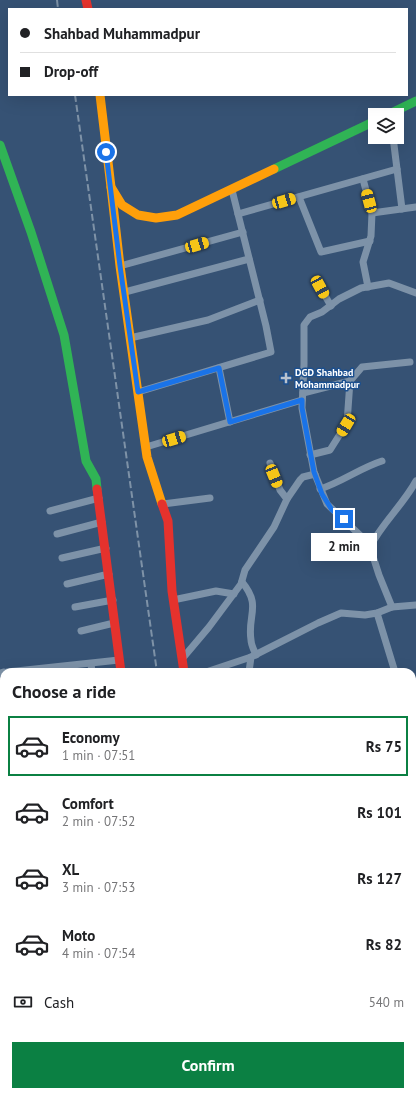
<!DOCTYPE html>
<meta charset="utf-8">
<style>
body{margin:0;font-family:"PT Sans",sans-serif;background:#f6f6f6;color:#202124;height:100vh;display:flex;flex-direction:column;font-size:15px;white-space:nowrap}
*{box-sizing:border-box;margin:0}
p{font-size:13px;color:#757577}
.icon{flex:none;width:22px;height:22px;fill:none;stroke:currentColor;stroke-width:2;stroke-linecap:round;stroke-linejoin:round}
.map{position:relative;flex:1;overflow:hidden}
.details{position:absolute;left:0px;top:668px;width:416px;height:428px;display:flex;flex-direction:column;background:#fff;border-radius:12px 12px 0 0;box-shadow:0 4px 16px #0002}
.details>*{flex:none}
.top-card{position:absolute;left:8px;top:8px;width:400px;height:88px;border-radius:0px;box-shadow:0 4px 16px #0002;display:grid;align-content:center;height:88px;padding:0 12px;background:#fff}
.tools{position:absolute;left:368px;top:108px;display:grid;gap:8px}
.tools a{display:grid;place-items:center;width:36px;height:36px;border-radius:0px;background:#fff;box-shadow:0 4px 16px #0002;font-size:20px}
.end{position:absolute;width:18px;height:18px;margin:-9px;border:5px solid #1a73e8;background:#fff;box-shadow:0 0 0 2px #fff}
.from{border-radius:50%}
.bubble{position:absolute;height:28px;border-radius:0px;background:#fff;box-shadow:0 4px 16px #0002;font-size:13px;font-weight:800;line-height:28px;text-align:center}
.car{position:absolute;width:12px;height:24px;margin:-12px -6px;border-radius:5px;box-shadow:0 0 3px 1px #0007;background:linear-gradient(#f5c518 24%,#345 0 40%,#f5c518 0 76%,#345 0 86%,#f5c518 0)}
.top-card b{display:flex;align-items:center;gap:14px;height:38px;font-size:15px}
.top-card b+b{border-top:1px solid #e0e0e0}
.top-card i{width:10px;height:10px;background:#202124}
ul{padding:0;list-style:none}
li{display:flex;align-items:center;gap:12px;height:60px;margin:0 8px 6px;padding:0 4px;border:2px solid transparent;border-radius:0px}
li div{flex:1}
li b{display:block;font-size:15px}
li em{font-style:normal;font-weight:800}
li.selected{border-color:#0b8043}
li>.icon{width:36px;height:36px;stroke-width:1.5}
h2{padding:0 12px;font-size:18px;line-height:48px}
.pay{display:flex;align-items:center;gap:10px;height:44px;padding:0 12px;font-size:15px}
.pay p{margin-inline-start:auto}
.primary-button{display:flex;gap:8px;margin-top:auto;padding:8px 12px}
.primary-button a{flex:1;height:46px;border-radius:0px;background:#0b8043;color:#fff;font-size:16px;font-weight:800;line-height:46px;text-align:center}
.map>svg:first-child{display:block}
</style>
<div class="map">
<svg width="416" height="1096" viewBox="0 0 416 1096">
<defs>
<pattern id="grass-dots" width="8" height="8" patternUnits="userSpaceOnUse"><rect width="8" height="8" fill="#2f66a5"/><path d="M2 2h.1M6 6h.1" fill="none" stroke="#4e7db2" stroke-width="1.8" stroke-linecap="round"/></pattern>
</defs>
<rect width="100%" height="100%" fill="#365274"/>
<!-- grass -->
<g fill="url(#grass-dots)">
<polygon points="416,936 416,997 412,1000 412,938"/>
<polygon points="300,1092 341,1092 343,1096 301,1096"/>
</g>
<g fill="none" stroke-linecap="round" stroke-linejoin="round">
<!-- taxiway -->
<g stroke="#5a728e" stroke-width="20">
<polyline points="412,1020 416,1020"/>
<polyline points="412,1076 416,1074"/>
<polyline points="377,1096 384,1092"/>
</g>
<!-- street -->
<g stroke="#7d92a8" stroke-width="7">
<polyline points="393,137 402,209"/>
<polyline points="363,179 372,213 371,236 363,262 368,287"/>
<polyline points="299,197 321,252 370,241"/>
<polyline points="372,213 416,207"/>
<polyline points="238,214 397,169"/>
<polyline points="120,266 243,232"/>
<polyline points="320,287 331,306"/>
<polyline points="125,292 249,259"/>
<polyline points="130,338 208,320 260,300"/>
<polyline points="219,368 230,422"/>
<polyline points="138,392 271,352 266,326 232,190"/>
<polyline points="303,393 350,381 362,367 410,362"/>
<polyline points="146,447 302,400"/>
<polyline points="310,455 330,450 347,423 350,381"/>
<polyline points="270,463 280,490 287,499"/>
<path d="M320,489C342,482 360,468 382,461"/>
<polyline points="163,504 210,498"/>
<polyline points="50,511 99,498"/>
<polyline points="57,534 102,522"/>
<path d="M370,547C382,523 403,505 416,481"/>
<polyline points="62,558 106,548"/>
<path d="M242,582C262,606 247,615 251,640C251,645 254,650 256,655"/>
<polyline points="67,584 109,574"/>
<polyline points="173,600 216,591 234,594"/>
<polyline points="75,607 113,600"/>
<polyline points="392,607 379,575 370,547 362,537 327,504 314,472 302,408 304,364 304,325 310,317 322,312 339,299 361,288 389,283 416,293"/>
<polyline points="377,613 395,672"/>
<polyline points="81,631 114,623"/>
<polyline points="182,659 209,627 241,584 245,570 274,527 287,499 300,480 303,477 315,474"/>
<polyline points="91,664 92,672"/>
<polyline points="7,672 119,660"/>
<polyline points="206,672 251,657 318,623 341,613 365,615 377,613 392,607 416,605"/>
<polyline points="249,672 251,657"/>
<polyline points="0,673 4,672"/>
<polyline points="0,758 4,757"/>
<polyline points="412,769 416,768"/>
<polyline points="0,862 4,860"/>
</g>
<!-- fast -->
<g stroke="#30b455" stroke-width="9">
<polyline points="387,115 416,101"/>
<polyline points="0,145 31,232 64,335 86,461 96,479 97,489"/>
<polyline points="274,169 375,121"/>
</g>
<!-- slow -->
<g stroke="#ff9f0a" stroke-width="9">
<polyline points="100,95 111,187 122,205 138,215 156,218 177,215 274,169"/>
<polyline points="111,187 120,266 147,457 162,504"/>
<polyline points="248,1092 248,1096"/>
</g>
<!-- jam -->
<g stroke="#e5322d" stroke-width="9">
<polyline points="86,0 88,9"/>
<polyline points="97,489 121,672"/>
<polyline points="162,504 168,521 172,591 184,672"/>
<polyline points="412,863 416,858"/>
</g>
<!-- rail -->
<g stroke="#7e92a7" stroke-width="2" stroke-dasharray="7 3" stroke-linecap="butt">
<polyline points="57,0 58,9"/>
<polyline points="75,95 157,672"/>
<polyline points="211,1092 212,1096"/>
<polyline points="226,1092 226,1096"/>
<polyline points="238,1092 238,1096"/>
</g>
</g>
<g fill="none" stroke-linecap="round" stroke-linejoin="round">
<!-- route -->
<polyline stroke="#1a73e8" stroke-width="5" points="106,152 120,266 138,392 219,368 230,422 302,400 302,408 314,472 322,494 332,510 344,519"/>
</g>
<!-- markers -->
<path fill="#b9c2ce" stroke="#1b4f8f" stroke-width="1.5" d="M284 372h4v4h4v4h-4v4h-4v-4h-4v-4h4z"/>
<g text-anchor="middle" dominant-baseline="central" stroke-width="3" stroke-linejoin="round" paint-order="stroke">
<!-- poi labels -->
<g font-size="10" font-weight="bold" fill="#fff" stroke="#1b4f8f" text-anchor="start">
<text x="295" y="372">DGD Shahbad<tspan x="295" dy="12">Mohammadpur</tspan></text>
</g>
</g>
</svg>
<div class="tools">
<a><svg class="icon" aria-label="layers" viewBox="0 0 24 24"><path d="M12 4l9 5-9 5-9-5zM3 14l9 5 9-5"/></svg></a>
</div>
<i class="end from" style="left:106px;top:152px"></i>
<i class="end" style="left:344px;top:519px"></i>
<div class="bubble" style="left:311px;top:533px;width:66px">2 min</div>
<i class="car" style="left:284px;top:201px;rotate:74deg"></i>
<i class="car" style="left:369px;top:201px;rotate:345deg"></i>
<i class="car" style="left:197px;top:245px;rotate:74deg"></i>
<i class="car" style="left:320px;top:287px;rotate:151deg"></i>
<i class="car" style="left:346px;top:425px;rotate:211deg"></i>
<i class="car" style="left:174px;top:439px;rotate:73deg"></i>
<i class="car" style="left:274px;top:476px;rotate:158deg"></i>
<div class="top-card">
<b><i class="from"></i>Shahbad Muhammadpur</b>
<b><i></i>Drop-off</b>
</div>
<section class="details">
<h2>Choose a ride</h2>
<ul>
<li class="selected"><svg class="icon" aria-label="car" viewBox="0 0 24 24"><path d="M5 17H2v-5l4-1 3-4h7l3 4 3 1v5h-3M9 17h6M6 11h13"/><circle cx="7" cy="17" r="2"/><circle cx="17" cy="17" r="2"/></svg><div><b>Economy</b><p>1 min · 07:51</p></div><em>Rs 75</em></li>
<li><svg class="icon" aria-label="car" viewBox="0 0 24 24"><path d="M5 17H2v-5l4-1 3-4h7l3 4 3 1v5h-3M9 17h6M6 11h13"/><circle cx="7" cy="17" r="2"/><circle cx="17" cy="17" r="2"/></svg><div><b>Comfort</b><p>2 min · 07:52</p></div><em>Rs 101</em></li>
<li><svg class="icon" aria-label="car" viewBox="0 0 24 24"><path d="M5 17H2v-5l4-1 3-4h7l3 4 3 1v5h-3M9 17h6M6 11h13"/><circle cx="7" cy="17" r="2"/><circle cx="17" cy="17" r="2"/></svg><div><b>XL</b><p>3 min · 07:53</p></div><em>Rs 127</em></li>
<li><svg class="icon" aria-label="car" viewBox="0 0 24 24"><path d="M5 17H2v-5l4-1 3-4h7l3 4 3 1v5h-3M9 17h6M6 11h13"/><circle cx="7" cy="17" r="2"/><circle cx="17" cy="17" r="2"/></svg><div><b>Moto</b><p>4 min · 07:54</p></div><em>Rs 82</em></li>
</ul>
<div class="pay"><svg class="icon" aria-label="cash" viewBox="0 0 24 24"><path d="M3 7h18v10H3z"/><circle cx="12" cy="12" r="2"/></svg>Cash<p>540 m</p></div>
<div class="primary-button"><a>Confirm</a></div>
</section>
</div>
